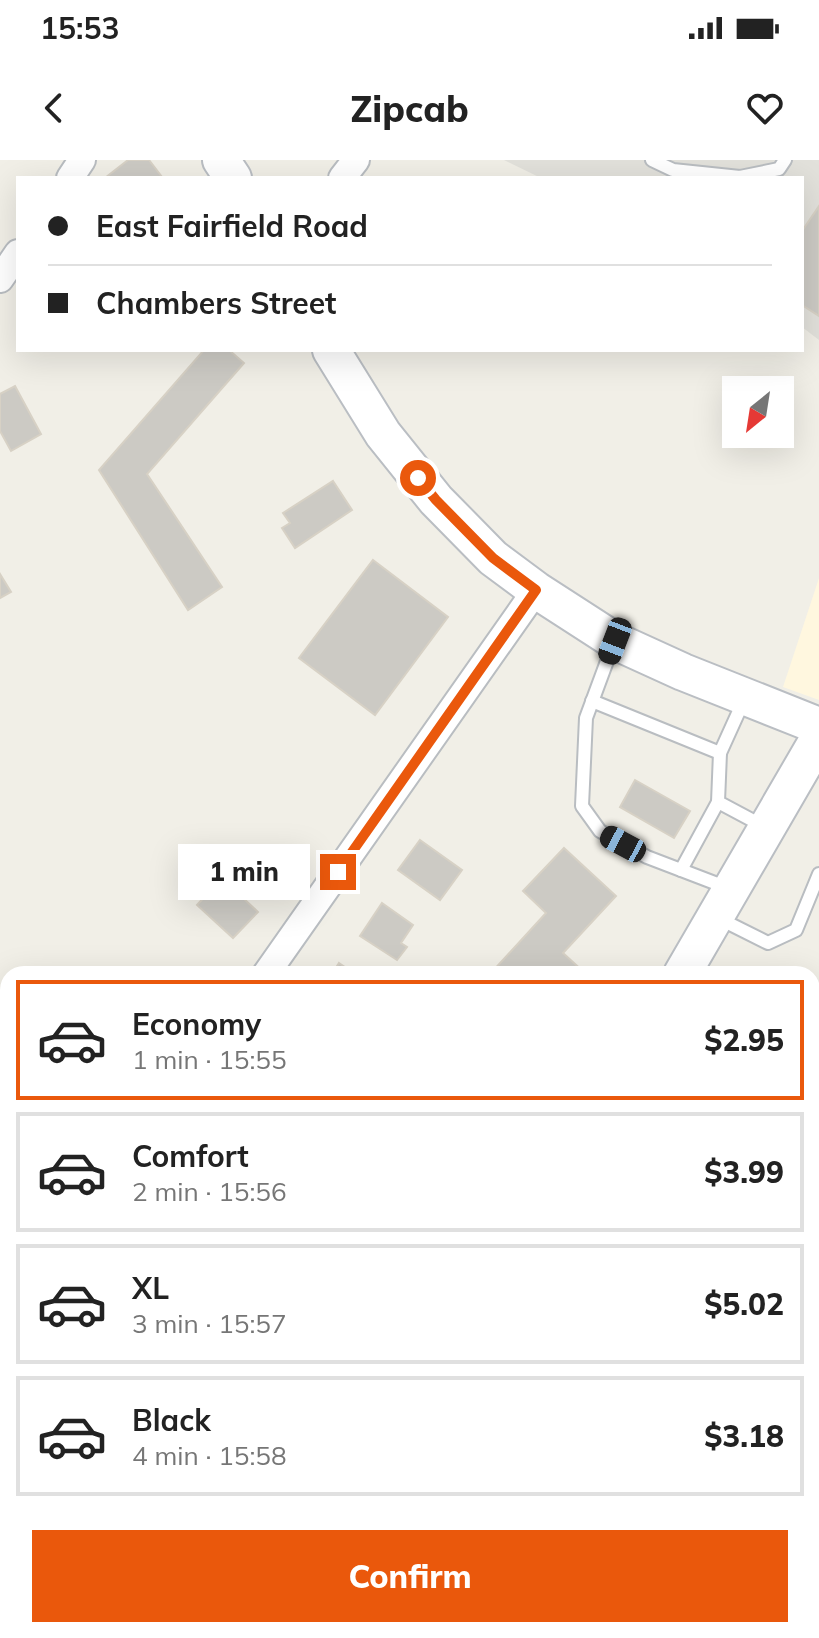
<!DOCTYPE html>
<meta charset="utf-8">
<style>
body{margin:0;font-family:Mulish,sans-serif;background:#f6f6f6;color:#222;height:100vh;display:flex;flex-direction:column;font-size:30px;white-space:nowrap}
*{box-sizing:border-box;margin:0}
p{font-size:26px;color:#767676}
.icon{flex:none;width:44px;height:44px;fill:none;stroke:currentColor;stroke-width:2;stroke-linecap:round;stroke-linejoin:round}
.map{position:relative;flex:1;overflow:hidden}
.panel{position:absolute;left:0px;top:806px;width:820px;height:672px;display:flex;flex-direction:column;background:#fff;border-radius:24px 24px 0 0;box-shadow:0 8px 32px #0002}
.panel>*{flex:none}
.hud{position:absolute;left:16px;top:16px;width:788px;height:176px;border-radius:0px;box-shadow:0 8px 32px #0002;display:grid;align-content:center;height:176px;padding:0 32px;background:#fff}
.needle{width:52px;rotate:210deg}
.buttons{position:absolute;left:722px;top:216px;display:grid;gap:16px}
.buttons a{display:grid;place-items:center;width:72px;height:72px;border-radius:0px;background:#fff;box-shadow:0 8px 32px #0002;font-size:40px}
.end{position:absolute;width:36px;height:36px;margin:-18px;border:10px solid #ea580c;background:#fff;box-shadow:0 0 0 4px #fff}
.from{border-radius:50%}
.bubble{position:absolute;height:56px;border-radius:0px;background:#fff;box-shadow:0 8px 32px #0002;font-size:26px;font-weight:800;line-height:56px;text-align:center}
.car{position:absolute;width:24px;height:48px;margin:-24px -12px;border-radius:10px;box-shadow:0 0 6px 2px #0007;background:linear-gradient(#222 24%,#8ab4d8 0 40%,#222 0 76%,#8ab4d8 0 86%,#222 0)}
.hud b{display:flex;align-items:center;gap:28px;height:76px;font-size:30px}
.hud b+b{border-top:2px solid #e0e0e0}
.hud i{width:20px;height:20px;background:#222}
ul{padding:14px 0 0;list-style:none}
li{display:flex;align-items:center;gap:24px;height:120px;margin:0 16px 12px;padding:0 16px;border:4px solid #e0e0e0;border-radius:0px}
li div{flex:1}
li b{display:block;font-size:30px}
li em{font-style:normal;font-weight:800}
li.active{border-color:#ea580c}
li>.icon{width:72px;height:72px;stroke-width:1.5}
.button{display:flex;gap:16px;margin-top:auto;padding:16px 32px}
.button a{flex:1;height:92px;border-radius:0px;background:#ea580c;color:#fff;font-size:32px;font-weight:800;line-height:92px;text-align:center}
.status{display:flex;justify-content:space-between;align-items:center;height:56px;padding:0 40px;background:#fff;direction:ltr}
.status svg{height:22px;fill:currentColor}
header{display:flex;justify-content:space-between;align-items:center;height:104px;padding:0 32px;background:#fff;font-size:36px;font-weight:800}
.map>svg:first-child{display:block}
</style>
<div class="status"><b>15:53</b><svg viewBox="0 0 49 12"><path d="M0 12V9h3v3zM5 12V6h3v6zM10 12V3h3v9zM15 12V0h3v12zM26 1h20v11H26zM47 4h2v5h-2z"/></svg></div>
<header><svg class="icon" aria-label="back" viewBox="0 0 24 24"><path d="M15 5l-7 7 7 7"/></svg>Zipcab<svg class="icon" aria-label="heart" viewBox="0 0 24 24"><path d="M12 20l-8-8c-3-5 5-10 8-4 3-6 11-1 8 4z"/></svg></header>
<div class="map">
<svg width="819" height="1478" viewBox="0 0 819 1478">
<rect width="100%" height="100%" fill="#f1efe7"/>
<!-- commercial -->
<polygon fill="#fff7df" points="819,418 819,540 783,527"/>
<!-- industrial -->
<polygon fill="#e2e1db" points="504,0 819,0 819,180 802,167 802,18 541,18"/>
<!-- building -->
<g fill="#cccac4" stroke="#d7d1c5" stroke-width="2">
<polygon points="128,0 149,0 162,17 105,18"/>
<polygon points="819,46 819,156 802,145 802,71"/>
<polygon points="204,190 229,190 244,203 147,314 222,427 188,450 99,310"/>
<polygon points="15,226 41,274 11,291 0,271 0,234"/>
<polygon points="333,321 352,350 295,388 282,368 290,363 283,353"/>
<polygon points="373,400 448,457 375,555 299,498"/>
<polygon points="0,414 11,432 0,438"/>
<polygon points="635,620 690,651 674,678 620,647"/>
<polygon points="420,680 462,710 440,740 398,710"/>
<polygon points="564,688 616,736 563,793 586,814 492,814 491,813 546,753 523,731"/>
<polygon points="209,706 258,752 233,778 197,745 209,732 196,720"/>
<polygon points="382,743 413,765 401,783 407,787 397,800 360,776"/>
<polygon points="339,803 355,814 332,814"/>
<polygon points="8,914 8,956 0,948 0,922"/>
<polygon points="812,957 819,961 819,1041 812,1052"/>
<polygon points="8,1163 8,1194 0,1184 0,1170"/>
</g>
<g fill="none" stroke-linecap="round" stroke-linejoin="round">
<!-- lane casing -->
<g stroke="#b9bdc1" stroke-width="16">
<g id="lane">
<polyline points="652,0 673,10 740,17 779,9 785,0"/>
<polyline points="613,485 586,558 582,646 600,671 647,697 728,728"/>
<polyline points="592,541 720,593 744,540"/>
<polyline points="720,593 718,642 763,666"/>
<polyline points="681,710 718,642"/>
<polyline points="718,758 768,783 796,770 819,714"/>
<polyline points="812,913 819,917"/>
</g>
</g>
<!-- street casing -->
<g stroke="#b9bdc1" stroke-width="30">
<g id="street">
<polyline points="70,18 82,0"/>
<polyline points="342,18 356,0"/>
<polyline points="0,119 18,93"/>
<polyline points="266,814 536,430"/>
<polyline points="0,1081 8,1075"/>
</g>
</g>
<!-- secondary casing -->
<g stroke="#babec3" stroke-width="40">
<g id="secondary">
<polyline points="221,0 233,18"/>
<polyline points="331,190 383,274 436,340 493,398 536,430 615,481 683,512 819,566"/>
<polyline points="682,814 819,578"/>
<polyline points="110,1478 118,1470"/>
</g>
</g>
<!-- lane -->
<use href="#lane" stroke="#fff" stroke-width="12"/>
<!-- street -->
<use href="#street" stroke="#fff" stroke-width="26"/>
<!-- secondary -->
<use href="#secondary" stroke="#fff" stroke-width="36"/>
</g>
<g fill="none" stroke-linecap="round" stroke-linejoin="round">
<!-- route -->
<polyline stroke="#ea580c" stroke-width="10" points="338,712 536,430 493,398 436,340 418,318"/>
</g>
</svg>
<div class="buttons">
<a><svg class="needle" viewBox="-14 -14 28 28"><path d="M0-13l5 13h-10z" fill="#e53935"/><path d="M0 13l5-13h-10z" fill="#767676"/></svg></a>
</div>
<i class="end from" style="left:418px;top:318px"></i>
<i class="end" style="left:338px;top:712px"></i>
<div class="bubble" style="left:178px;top:684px;width:132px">1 min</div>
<i class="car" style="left:615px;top:481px;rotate:201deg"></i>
<i class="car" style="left:623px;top:684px;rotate:298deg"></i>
<div class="hud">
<b><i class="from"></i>East Fairfield Road</b>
<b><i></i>Chambers Street</b>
</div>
<section class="panel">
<ul>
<li class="active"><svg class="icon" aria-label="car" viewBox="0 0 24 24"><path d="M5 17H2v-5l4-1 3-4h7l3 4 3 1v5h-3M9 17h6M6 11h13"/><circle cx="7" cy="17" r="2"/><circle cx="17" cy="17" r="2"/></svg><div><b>Economy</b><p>1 min · 15:55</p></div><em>$2.95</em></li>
<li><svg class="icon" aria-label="car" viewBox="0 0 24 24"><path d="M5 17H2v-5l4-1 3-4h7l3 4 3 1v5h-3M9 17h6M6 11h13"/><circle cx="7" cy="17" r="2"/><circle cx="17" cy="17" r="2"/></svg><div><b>Comfort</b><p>2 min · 15:56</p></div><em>$3.99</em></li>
<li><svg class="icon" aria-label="car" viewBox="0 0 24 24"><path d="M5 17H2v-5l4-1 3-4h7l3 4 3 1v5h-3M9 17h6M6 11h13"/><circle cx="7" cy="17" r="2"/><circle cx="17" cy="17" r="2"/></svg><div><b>XL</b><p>3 min · 15:57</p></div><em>$5.02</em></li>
<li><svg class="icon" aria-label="car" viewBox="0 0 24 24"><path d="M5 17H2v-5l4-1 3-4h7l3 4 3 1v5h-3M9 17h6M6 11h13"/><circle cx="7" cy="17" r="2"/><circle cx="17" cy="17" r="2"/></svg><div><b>Black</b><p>4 min · 15:58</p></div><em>$3.18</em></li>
</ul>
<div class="button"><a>Confirm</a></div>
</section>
</div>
